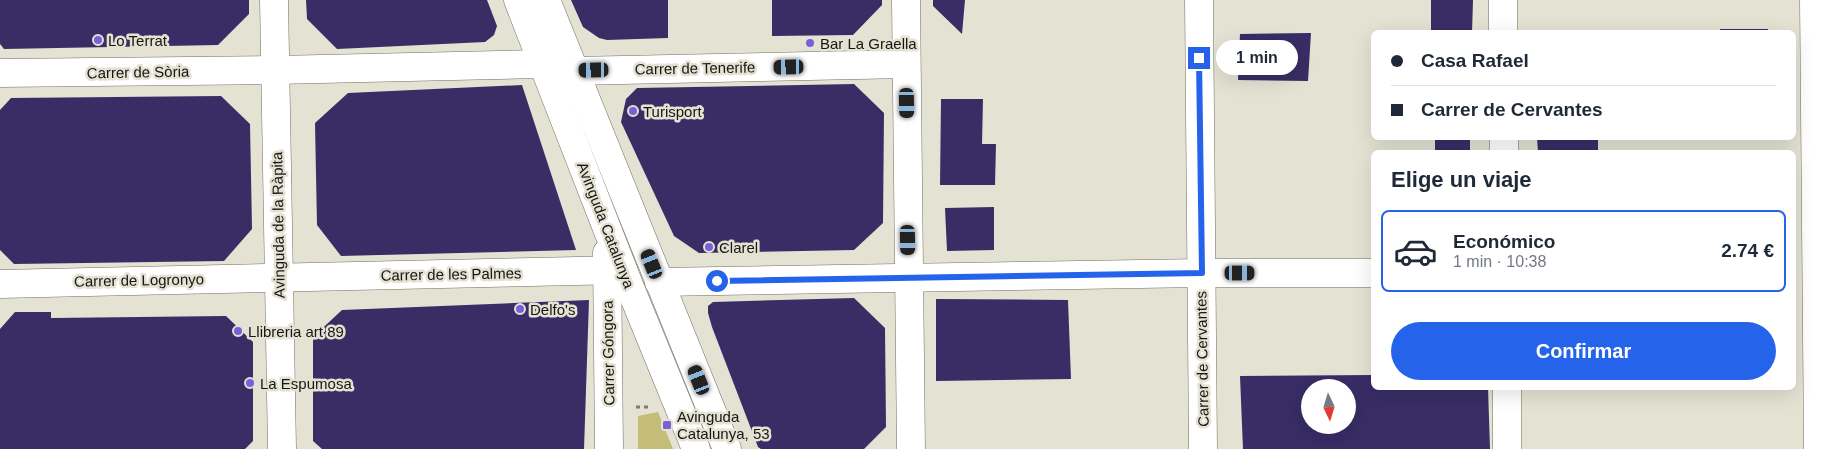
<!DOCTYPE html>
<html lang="es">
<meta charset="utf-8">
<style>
body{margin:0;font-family:Helvetica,sans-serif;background:#f6f6f7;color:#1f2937;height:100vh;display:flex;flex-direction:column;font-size:19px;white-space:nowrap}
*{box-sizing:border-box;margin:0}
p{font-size:16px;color:#747a83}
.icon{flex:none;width:28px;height:28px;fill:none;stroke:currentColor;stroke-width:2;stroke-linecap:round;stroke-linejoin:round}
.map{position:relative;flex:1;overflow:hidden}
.details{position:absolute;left:1371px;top:150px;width:425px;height:240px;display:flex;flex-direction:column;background:#fff;border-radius:8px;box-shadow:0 5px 20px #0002}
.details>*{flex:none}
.banner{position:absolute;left:1371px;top:30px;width:425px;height:110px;border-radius:8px;box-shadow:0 5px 20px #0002;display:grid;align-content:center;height:110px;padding:0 20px;background:#fff}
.needle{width:32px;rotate:176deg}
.controls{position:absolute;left:1301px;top:379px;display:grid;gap:10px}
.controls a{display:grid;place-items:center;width:55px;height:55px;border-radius:50%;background:#fff;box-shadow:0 5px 20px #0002;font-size:25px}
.end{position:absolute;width:22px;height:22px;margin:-11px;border:6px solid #2563eb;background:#fff;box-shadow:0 0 0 2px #fff}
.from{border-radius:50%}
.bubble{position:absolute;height:35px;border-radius:18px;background:#fff;box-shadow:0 5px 20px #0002;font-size:16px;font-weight:700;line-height:35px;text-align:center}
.car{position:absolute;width:15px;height:30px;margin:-15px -8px;border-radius:6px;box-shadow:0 0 4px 1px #0007;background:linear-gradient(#222 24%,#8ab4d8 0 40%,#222 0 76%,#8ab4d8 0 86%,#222 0)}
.banner b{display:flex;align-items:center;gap:18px;height:48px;font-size:19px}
.banner b+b{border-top:1px solid #e0e1e3}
.banner i{width:12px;height:12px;background:#1f2937}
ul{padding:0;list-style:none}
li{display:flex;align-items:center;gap:15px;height:82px;margin:0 10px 8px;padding:0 10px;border:2px solid transparent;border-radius:8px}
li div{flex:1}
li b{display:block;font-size:19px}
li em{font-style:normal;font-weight:700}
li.selected{border-color:#2563eb}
li>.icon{width:45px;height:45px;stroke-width:1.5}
h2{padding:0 20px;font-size:22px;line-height:60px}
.action{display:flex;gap:10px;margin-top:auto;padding:10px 20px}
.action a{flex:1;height:58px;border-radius:30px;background:#2563eb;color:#fff;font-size:20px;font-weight:700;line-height:58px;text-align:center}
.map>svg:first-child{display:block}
</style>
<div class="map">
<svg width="1827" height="449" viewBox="0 0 1827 449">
<rect width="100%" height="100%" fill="#e4e2d3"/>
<!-- green -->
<polygon fill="#c4bd7a" points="658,412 673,449 638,449 638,416"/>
<!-- building -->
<g fill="#382d65" fill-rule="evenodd">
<polygon points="0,0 249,0 249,14 218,45 4,49 0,44"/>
<polygon points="306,0 487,0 497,26 494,35 485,42 337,49 307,19"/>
<polygon points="571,0 668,0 668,38 607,40 599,38 583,27"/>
<polygon points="772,0 882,0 882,5 853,35 772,36"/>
<polygon points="933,0 965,0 962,34 933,6"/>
<polygon points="1431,0 1473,0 1472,32 1431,32"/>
<rect x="1720" y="29" width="48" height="3"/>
<polygon points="1311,33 1308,81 1238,80 1240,34"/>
<polygon points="854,84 884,113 883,223 854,250 699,253 674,236 621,122 626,99 637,88"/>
<polygon points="522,85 576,250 341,256 317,225 315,123 348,93"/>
<polygon points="221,96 250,124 252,229 224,261 14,264 0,250 0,110 11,98"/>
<polygon points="941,99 983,99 982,144 996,144 995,185 940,185"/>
<rect x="1435" y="138" width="35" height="14"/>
<polygon points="1537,138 1598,138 1598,152 1538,152"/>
<polygon points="994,207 994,250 947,251 945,208"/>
<polygon points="854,298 885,328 886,427 864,449 761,449 758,447 712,327 708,313 708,306 713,302"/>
<polygon points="936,299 1068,300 1071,379 936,381"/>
<polygon points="589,300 584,449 322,449 313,441 313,337 342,310"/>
<polygon points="15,312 51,312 51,318 226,316 253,342 253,441 245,449 0,449 0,329"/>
<path d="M1374,375V388H1488L1490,449H1243L1240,376ZM1310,388H1348V425H1310Z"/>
</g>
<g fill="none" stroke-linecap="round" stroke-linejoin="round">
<!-- minor casing -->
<g stroke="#706f61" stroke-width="29">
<g id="minor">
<polyline points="274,0 282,449"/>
<polyline points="518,0 629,285 696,449"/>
<polyline points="546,0 727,449"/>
<polyline points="906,0 911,449"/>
<polyline points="1199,0 1203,449"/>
<polyline points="1503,0 1503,32"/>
<polyline points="1814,0 1818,449"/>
<polyline points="574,71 906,64"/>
<polyline points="0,73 276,70 543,64"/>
<polyline points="1504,138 1504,152"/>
<polyline points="607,253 609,449"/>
<polyline points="659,282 1202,273 1374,273"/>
<polyline points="0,284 623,270"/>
<polyline points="1507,388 1507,449"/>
</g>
</g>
<!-- path -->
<polyline stroke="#7f7d73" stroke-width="3" stroke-dasharray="4 4" stroke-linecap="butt" points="636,407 650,407"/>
<!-- minor -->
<use href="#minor" stroke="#fff" stroke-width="28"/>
</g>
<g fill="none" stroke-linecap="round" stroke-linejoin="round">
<!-- route -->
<polyline stroke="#2563eb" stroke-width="6" points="717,281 1202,273 1199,58"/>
</g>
<!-- markers -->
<g fill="#7a5fda" stroke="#e4e2d3" stroke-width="2">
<circle cx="98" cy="40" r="5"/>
<circle cx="810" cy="43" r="5"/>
<circle cx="633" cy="111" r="5"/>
<circle cx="709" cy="247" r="5"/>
<circle cx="520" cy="309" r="5"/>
<circle cx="238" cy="331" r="5"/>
<circle cx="250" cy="383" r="5"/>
<rect x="662" y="420" width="10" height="10" rx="2.5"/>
</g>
<g text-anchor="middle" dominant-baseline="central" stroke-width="5" stroke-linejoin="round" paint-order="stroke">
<!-- poi labels -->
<g font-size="15" fill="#171611" stroke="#e4e2d3" text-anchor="start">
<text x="108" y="40">Lo Terrat</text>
<text x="820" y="43">Bar La Graella</text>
<text x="643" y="111">Turisport</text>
<text x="719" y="247">Clarel</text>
<text x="530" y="309">Delfo's</text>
<text x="248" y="331">Llibreria art 89</text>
<text x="260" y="383">La Espumosa</text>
<text x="677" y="416">Avinguda<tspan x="677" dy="17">Catalunya, 53</tspan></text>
</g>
<!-- street labels -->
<g font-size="15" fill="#171611" stroke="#e4e2d3">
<text transform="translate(695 68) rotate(-1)">Carrer de Tenerife</text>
<text transform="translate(138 72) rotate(-1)">Carrer de Sòria</text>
<text transform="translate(278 225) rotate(-91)">Avinguda de la Ràpita</text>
<text transform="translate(606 225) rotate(69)">Avinguda Catalunya</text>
<text transform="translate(451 274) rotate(-1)">Carrer de les Palmes</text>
<text transform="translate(139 280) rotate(-1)">Carrer de Logronyo</text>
<text transform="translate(608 353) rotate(-91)">Carrer Góngora</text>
<text transform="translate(1202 359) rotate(-91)">Carrer de Cervantes</text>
</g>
</g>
</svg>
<div class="controls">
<a><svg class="needle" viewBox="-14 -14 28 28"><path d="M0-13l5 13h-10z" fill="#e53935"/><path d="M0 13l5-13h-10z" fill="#747a83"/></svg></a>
</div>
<i class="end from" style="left:717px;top:281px"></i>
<i class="end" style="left:1199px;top:58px"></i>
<div class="bubble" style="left:1216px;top:40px;width:82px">1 min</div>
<i class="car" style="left:789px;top:67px;rotate:269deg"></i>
<i class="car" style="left:594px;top:70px;rotate:269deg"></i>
<i class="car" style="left:907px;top:103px;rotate:179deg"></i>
<i class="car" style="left:908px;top:240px;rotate:179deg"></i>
<i class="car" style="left:652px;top:264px;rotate:338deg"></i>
<i class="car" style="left:1240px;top:273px;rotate:90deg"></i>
<i class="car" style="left:699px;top:380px;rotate:338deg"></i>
<div class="banner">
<b><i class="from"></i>Casa Rafael</b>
<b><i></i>Carrer de Cervantes</b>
</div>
<section class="details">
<h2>Elige un viaje</h2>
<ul>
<li class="selected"><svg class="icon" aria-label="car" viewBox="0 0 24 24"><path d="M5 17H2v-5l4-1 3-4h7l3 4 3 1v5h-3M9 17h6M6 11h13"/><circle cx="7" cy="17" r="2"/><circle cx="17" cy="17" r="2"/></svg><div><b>Económico</b><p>1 min · 10:38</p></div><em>2.74 €</em></li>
</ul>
<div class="action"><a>Confirmar</a></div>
</section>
</div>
